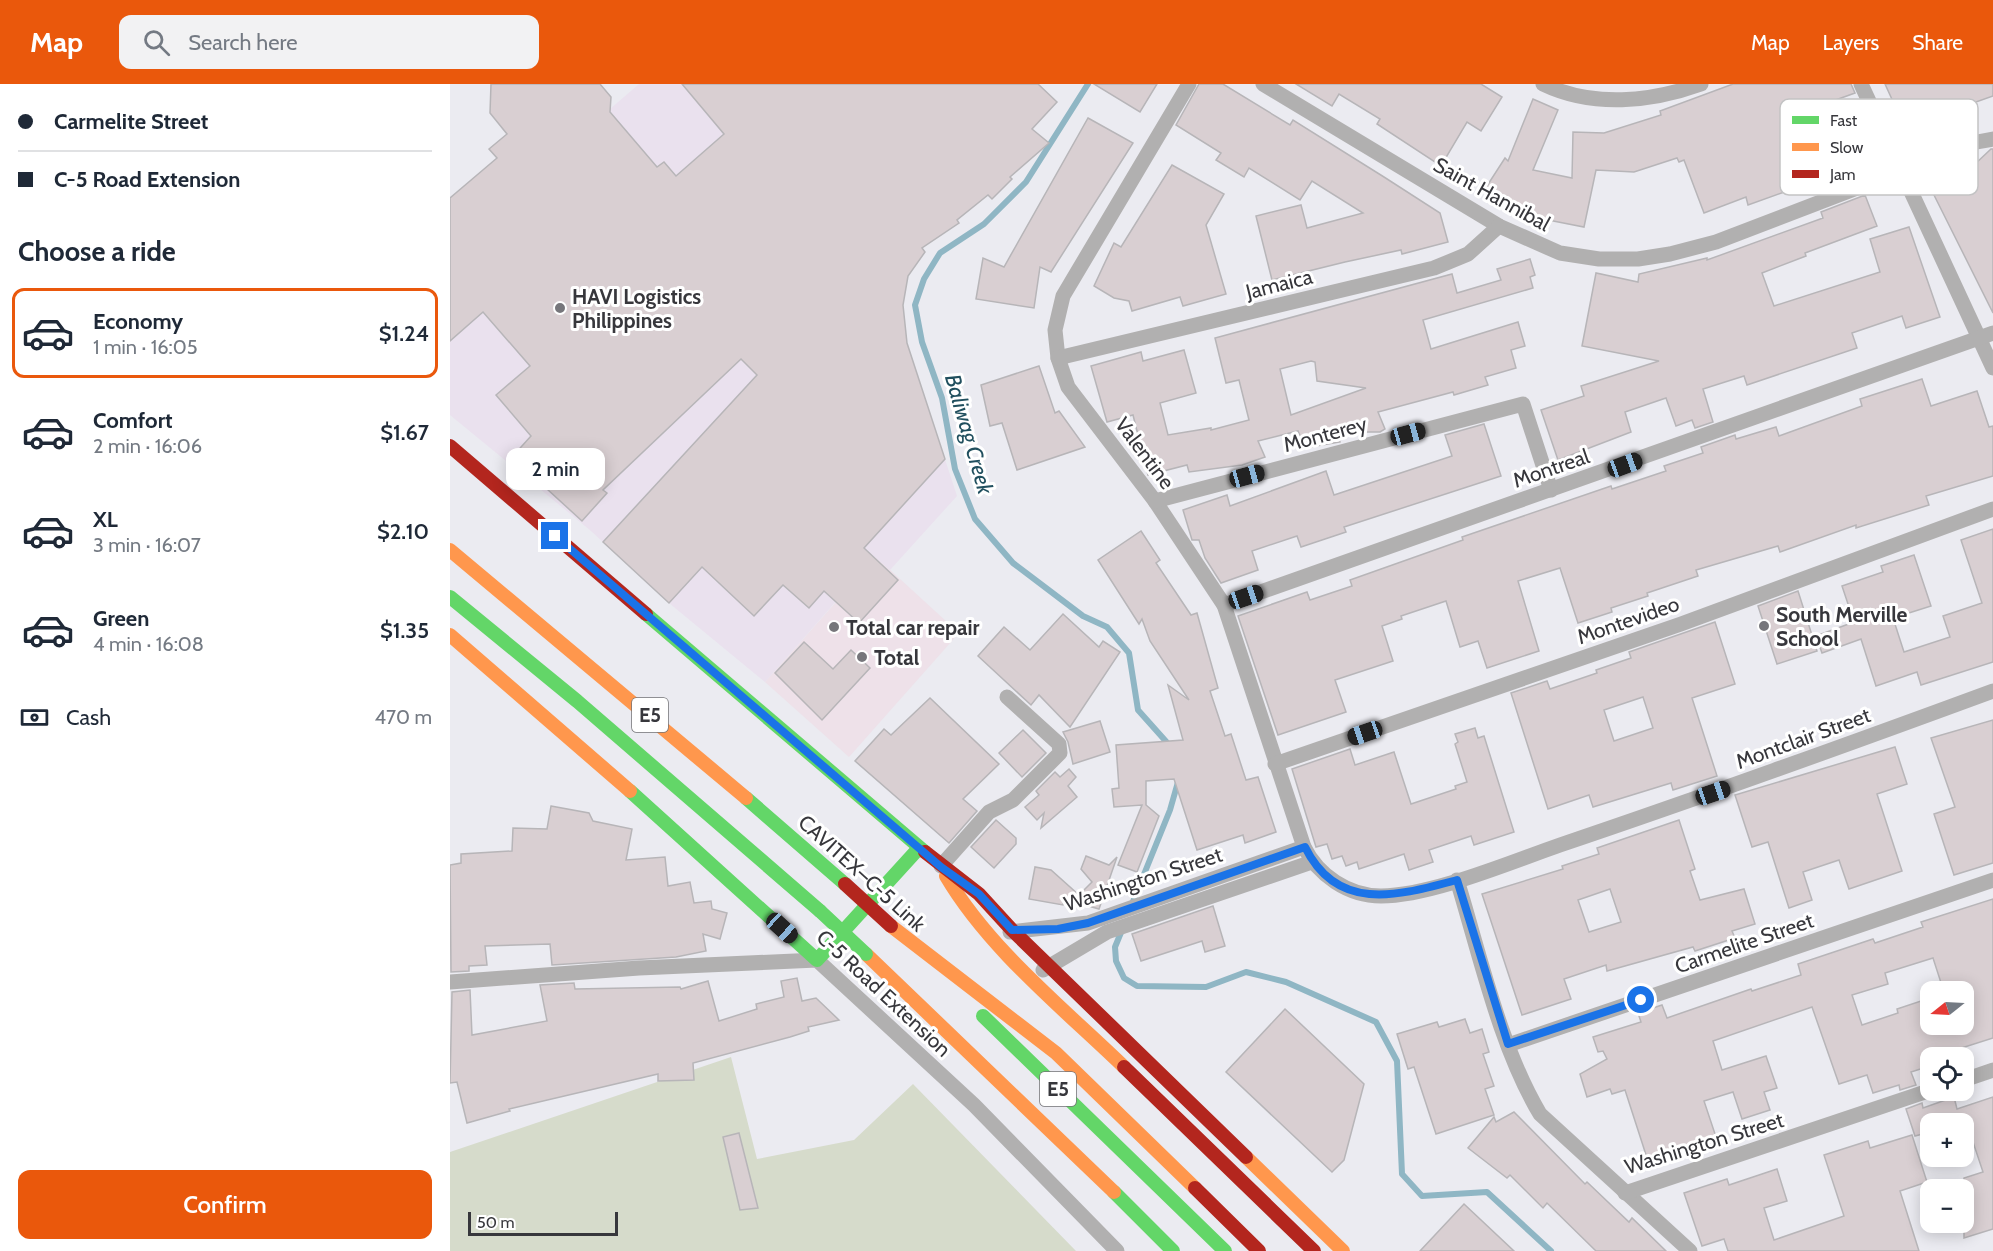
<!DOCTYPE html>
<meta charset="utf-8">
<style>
body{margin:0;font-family:Cabin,sans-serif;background:#f2f2f3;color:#1f2937;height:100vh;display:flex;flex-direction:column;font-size:22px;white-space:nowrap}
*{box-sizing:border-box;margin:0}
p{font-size:20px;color:#747a83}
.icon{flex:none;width:33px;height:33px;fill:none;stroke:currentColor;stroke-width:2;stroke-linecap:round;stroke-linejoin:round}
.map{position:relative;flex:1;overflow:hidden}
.drawer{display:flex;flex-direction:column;background:#fff;width:450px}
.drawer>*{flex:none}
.guide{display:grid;align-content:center;height:132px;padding:0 18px;background:#fff}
.needle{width:39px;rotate:252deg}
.controls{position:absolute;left:1470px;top:897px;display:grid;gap:12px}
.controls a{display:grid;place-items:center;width:54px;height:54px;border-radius:12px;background:#fff;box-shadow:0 3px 15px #0003;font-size:30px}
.scale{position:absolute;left:18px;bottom:15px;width:150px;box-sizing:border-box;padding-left:6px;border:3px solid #37373c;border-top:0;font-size:16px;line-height:21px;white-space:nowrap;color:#37373c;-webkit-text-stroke:4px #fff;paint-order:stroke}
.end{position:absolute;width:27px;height:27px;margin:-14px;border:8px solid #1a73e8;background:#fff;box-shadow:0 0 0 3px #fff}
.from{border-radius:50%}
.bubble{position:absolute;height:42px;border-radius:12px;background:#fff;box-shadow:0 3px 15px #0003;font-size:20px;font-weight:600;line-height:42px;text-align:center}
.car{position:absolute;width:18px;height:36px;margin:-18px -9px;border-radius:8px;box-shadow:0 0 4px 2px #0007;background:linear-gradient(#222 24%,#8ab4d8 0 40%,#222 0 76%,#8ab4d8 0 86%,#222 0)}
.guide b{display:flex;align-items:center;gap:21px;height:57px;font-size:22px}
.guide b+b{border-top:2px solid #e0e1e3}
.guide i{width:15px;height:15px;background:#1f2937}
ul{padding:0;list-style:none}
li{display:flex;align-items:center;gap:18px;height:90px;margin:0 12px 9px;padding:0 6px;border:3px solid transparent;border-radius:12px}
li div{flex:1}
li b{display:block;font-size:22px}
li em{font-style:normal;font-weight:600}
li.current{border-color:#ea580c}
li>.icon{width:54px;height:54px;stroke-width:1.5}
h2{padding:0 18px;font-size:27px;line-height:72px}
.pay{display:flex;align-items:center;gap:15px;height:66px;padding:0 18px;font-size:22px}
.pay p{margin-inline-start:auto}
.cta{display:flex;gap:12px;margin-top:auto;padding:12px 18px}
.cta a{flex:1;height:69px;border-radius:12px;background:#ea580c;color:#fff;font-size:24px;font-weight:600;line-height:69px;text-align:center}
header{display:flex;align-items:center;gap:36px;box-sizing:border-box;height:84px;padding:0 30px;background:#ea580c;color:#fff}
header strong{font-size:28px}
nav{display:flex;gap:33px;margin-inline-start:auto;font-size:21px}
.search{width:420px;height:54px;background:#f2f2f3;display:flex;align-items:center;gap:15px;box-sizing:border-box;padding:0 21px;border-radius:12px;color:#747a83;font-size:22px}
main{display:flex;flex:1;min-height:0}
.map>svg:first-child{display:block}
</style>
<header>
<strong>Map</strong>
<div class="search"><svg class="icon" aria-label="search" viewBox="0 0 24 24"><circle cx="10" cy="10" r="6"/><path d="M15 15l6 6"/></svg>Search here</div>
<nav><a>Map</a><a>Layers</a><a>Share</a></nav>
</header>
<main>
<section class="drawer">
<div class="guide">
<b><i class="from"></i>Carmelite Street</b>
<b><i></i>C-5 Road Extension</b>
</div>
<h2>Choose a ride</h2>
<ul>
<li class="current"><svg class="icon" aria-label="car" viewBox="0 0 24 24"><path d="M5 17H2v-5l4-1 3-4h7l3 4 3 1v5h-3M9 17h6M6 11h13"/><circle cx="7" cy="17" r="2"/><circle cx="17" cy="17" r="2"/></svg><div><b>Economy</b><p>1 min · 16:05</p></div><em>$1.24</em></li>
<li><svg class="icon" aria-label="car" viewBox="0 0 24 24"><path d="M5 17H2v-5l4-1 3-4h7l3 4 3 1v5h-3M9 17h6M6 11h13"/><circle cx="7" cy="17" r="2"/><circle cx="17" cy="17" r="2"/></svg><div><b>Comfort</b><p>2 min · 16:06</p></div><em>$1.67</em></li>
<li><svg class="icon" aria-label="car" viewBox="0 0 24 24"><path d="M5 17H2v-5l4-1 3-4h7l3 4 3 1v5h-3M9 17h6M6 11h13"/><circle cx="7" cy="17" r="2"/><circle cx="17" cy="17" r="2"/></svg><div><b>XL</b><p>3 min · 16:07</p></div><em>$2.10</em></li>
<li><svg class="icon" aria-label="car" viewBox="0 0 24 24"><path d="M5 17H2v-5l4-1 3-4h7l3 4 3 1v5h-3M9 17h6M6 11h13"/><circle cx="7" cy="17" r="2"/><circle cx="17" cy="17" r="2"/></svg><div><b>Green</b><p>4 min · 16:08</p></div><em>$1.35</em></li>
</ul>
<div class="pay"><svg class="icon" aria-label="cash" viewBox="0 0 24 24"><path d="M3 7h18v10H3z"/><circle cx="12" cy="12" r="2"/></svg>Cash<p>470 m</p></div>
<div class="cta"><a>Confirm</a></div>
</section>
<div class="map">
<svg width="1543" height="1167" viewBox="0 0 1543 1167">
<rect width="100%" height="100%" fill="#ebebf1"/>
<!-- commercial -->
<polygon fill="#eee1e9" points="426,473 509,549 399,673 315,598"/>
<!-- industrial -->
<polygon fill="#eae1ee" points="189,0 348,0 353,16 475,168 458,192 453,222 457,259 507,412 440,486 425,473 315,598 219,519 141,447 0,331 0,163"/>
<!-- green -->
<polygon fill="#d6dbcb" points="281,973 307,1075 404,1056 463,1000 626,1167 0,1167 0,1068"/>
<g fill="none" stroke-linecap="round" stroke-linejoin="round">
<!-- stream -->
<g stroke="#8fb6c4" stroke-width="6">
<polyline points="638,0 576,98 534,140 490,169 474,195 465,221 472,258 492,314 505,385 525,435 563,479 633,532 657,543 679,569 688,626 721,663"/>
<polyline points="682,820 720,726 728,698"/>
<polyline points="672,846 665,863 666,877 674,894 687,902 756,903 796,888 836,898 926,938 947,977 952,1090 972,1112 1037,1108 1101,1167"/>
</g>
</g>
<!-- building -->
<g fill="#d9cfd2" stroke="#b7b5b8" stroke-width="1.5" fill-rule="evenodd">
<polygon points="41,0 150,0 161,13 160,28 207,83 214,78 226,92 274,50 232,0 588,0 607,18 582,45 599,59 560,93 562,95 542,115 538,111 507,136 509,139 472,164 475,168 458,192 453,221 457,259 495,375 414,464 448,496 409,539 374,507 359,524 333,501 304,532 252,483 219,519 153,458 307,291 291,275 153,406 157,409 132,437 62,373 81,352 46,311 80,282 33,228 0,257 0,114 47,74 39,65 57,50 40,29"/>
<polygon points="644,0 707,0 690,28"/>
<polygon points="749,0 773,0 840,41 843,36 934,93 990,129 998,158 952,170 951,166 895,178 822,196 806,132 851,121 857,144 913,129 862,97 850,116 799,84 794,93 766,76 771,69 726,41"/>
<polygon points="846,0 1031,0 1052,13 1031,47 1017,38 991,82 927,40 930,35 889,10 882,22"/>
<polygon points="1283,0 1401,0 1405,9 1355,27 1376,84 1337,99 1340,106 1298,121 1296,113 1254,129 1234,76 1229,78 1227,74 1184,88 1146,86 1134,143 1078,132 1076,135 1033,108 1055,74 1058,77 1083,15 1108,26 1083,86 1122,94 1123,48 1154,49 1211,31 1210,27"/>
<polygon points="1435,0 1543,0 1543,12 1492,30 1502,51 1466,68"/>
<polygon points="638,34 683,59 601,188 590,183 584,224 526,215 533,174 554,183"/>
<polygon points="1541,65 1543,65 1543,229 1478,99 1498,88 1507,97"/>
<polygon points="722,81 774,110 756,141 776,210 733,222 730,213 682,227 679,217 664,214 644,202 664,159 671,163"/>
<polygon points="1415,111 1427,142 1355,169 1356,172 1312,189 1324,222 1430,188 1420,155 1459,143 1490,233 1456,244 1452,232 1402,249 1407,264 1297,301 1294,292 1253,305 1263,338 1245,344 1242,336 1226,342 1216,314 1175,328 1181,348 1108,376 1091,326 1134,312 1131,302 1209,277 1132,262 1146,189 1188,198 1189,190 1257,174 1257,176 1373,134 1371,128"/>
<path d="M1080,175L1085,191L1080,193L1083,204L973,236L981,265L1068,238L1075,262L1061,266L1066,284L1035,293L1038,301L1004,311L1003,308L928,328L935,345L930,348H887L890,358L855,364L848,347L808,357L815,373L792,381L739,388L737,381L698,391L683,331L657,338L641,282L691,268L693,277L734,266L746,309L710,319L718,351L761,344V346L799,336L789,296L776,299L765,254L1002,190L1007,209L1051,196L1047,185ZM861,277L865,278L867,297L916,304L841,331L830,285Z"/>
<polygon points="589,282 605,329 609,327 635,363 567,386 552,339 540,342 531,301"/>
<polygon points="1472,295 1481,322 1527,307 1539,343 1543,342 1543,392 1476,412 1479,421 1406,444 1406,441 1330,468 1328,462 1246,486 1248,492 1197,509 1198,512 1161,524 1162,528 1128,539 1110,484 1068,497 1089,567 1037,584 1028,557 1010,563 996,517 951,532 952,535 932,542 943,577 885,596 896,628 828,651 788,532 857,508 860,516 902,502 900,496 1013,456 1012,453 1161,402 1162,405 1216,387 1214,382 1253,369 1251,363 1285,351 1286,355 1326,343 1329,352 1412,322 1410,315"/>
<polygon points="1034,340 1051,392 894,443 896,448 851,463 847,452 802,467 808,486 771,499 755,474 749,456 742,456 733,426 777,411 780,422 876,387 884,411 1002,372 995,351"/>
<polygon points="1543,445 1543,578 1471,601 1467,588 1426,602 1411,555 1372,569 1366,552 1404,538 1392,502 1433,488 1431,482 1464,471 1481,522 1443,534 1454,568 1500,553 1493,532 1532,519 1511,456"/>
<polygon points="691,447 710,476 706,479 741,531 747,529 768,604 760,607 775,652 781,650 796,696 808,693 826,748 795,759 793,751 747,766 724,695 696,697 696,721 709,732 687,788 668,781 692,721 664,723 662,705 669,704 666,661 733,656 718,601 739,616 700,557 692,535 689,540 648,476"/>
<polygon points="1348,507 1367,567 1327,580 1308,522"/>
<polygon points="613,530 649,563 653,557 670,568 620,643 589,611 581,621 528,572 554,543 580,566"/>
<path d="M1265,538L1285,600L1242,614L1267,692L1223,706L1221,699L1143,723L1139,711L1098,725L1061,609L1097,597L1100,605L1147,589L1146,586L1181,574L1179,568ZM1193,613L1203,644L1164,657L1154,626Z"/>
<polygon points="354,558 383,585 401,566 420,584 372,636 325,589"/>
<polygon points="480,614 549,680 513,715 527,727 499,759 405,677 434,645 441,651"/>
<polygon points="1543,636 1543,779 1504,791 1484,730 1505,723 1481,654"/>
<polygon points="650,637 660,668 623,680 618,658 613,648"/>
<polygon points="1025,644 1028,654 1034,652 1064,748 1024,761 1021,752 979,766 983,778 959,786 954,770 909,785 907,778 896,782 892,772 882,775 877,760 866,763 842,685 900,665 905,681 944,668 961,720 1006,705 1005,702 1017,698 1005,660 1008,658 1005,650"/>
<polygon points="573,646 596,669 572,693 549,669"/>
<polygon points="1445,663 1457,700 1427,710 1452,787 1399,805 1389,776 1353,788 1362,816 1339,824 1318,758 1302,763 1285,711"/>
<polygon points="619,685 626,693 618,702 627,713 591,744 594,729 587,736 575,723 589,711 586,707 605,688 610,693"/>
<polygon points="101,722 139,729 143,737 182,745 176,776 215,773 218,802 240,798 244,819 261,817 262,825 277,829 270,855 253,850 256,867 226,873 102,881 100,860 35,862 37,881 19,882 19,887 1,888 0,781 11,779 11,770 62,767 63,744 97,745"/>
<polygon points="546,736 566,754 566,760 544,784 521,763"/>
<path d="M1229,736L1245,785L1240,787L1250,816L1294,805L1305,840L1282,847L1285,854L1245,867L1243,863L1157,887L1156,881L1114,895L1121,915L1072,931L1032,810L1113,785L1112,782L1149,770L1147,764ZM1160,805L1171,838L1139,848L1128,816Z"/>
<polygon points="636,772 659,781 667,773 649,825 614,815 613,821 579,815 585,783 601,786 629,811 642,798 631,785"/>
<path d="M1543,815V954L1502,967L1504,974H1480V982L1461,988L1466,1001L1450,1006L1449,1001L1423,1009L1417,991L1389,1000L1362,923L1263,957L1272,986L1316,972L1327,1004L1314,1008L1320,1026L1292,1035L1283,1008L1254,1017L1268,1059L1252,1064L1251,1060L1198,1077L1175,1006L1162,1010L1160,1005L1137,1013L1130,990L1157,975L1153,967L1148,968L1143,953L1191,938L1188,929L1212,921L1217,934L1301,905L1302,907L1351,891L1348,880L1423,855L1425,859L1473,843L1471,838ZM1483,874L1494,908H1514V940H1480V914L1447,925L1448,929L1412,941L1402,911L1438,900L1435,889Z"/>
<polygon points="763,822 775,862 755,868 752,857 691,877 682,850"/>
<polygon points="347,894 352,917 366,914 389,936 358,943 359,947 340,953 243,979 244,996 208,997 208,990 59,1025 60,1027 17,1039 7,998 0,999 2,908 20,906 22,951 97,937 90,901 124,899 125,905 230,903 231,905 258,897 269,937 307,925 306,920 334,913 331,897"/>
<polygon points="835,925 914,1000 894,1076 882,1088 776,988"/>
<polygon points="1015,935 1020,949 1032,945 1039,968 1033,970 1044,1002 1035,1005 1044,1031 986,1050 964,983 958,985 947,950 987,938 989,943"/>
<polygon points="1504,1013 1507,1025 1543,1013 1543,1145 1514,1154 1514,1094 1533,1088 1517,1040 1480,1040 1480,1048 1465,1052 1456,1025 1472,1019 1473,1024"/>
<polygon points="1064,1028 1135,1100 1137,1098 1179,1138 1182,1134 1216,1167 1146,1167 1097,1119 1093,1124 1060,1091 1057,1094 1018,1064 1044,1033 1046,1038"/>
<polygon points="289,1049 308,1124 290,1126 273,1053"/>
<polygon points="1462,1051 1477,1098 1450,1107 1469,1167 1278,1167 1274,1155 1252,1162 1234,1109 1277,1095 1279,1101 1327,1085 1337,1117 1314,1124 1324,1156 1394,1132 1374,1071 1418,1057 1420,1064"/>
<polygon points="1014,1120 1064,1167 970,1167"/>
</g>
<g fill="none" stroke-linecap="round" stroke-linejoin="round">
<!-- street -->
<g stroke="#b1b0b0" stroke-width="15">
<path d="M739,0L613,212L605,246L608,274L618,303L705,417L774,521L854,763C868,791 898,812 931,812C981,812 1061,778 1110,761C1255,712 1399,660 1543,607"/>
<polyline points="813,0 1049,142 1110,169 1149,175 1188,175 1220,170 1266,158 1527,58 1543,55"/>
<path d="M1093,0C1143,24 1201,18 1251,0"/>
<polyline points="1411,0 1543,284"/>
<polyline points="608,274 984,184 1018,170 1049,142"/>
<polyline points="705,417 1073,320 1101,406"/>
<polyline points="774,521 1543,249"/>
<polyline points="825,680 1231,540 1543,425"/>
<polyline points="491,782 539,728 563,716 610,669 609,660 557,613"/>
<path d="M1007,796C1030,871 1050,963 1090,1030L1240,1167"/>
<polyline points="560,848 638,839 854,763"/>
<polyline points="593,886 657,848 862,778"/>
<polyline points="0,898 189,884 367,876 524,1021 667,1167"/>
<polyline points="1058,961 1543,796"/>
<polyline points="1514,996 1543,986"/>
<polyline points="1175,1109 1481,1006"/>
</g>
<!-- fast -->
<g stroke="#63d668" stroke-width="14">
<polyline points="0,513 127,617 370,827"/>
<polyline points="196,530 475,768"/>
<polyline points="180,707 367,876 469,764"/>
<polyline points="296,714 395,800"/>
<polyline points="533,932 775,1167"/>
<polyline points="664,1108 723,1167"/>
</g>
<!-- slow -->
<g stroke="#ff974d" stroke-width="14">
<polyline points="0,466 296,714"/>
<polyline points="0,551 180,707"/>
<path d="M496,792C539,865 613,924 674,983"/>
<polyline points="441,842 606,969 745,1104"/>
<polyline points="416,870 664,1108"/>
<polyline points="796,1073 893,1167"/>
</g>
<!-- jam -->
<g stroke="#b3261e" stroke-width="14">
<polyline points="0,362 196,530"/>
<polyline points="475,768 529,810 562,846 796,1073"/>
<polyline points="674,983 864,1167"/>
<polyline points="745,1104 809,1167"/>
</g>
<!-- fast-bridge -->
<polyline stroke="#63d668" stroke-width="14" points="370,827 416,870"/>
<!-- jam-bridge -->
<polyline stroke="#b3261e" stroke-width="14" points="395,800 441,842"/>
</g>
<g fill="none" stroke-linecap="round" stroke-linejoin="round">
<!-- route -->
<path stroke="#1a73e8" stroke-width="8" d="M105,452L491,783L529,810L562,846L608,845L638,839L855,763C888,830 950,811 1007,796L1058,960L1191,916"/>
</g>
<!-- markers -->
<g fill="#76767b" stroke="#fff" stroke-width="2">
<circle cx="110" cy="224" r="6"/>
<circle cx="1314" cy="542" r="6"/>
<circle cx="384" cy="543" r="6"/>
<circle cx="412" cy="573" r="6"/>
</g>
<g text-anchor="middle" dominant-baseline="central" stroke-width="6" stroke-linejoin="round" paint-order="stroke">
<!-- shield labels -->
<g fill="#fff" stroke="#737376" stroke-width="1.5">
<rect x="182" y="614" width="36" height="34" rx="4.5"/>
<rect x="590" y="988" width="36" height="34" rx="4.5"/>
</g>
<g font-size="20" font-weight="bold" fill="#37373c">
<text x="200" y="631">E5</text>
<text x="608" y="1005">E5</text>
</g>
<!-- street labels -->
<g font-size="21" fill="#37373c" stroke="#fff">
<text transform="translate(1042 110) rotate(29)">Saint Hannibal</text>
<text transform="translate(829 200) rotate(-14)">Jamaica</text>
<text transform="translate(875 350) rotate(-15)">Monterey</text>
<text transform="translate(695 369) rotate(53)">Valentine</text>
<text transform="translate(1101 384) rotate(-19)">Montreal</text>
<text transform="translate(1178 536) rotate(-19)">Montevideo</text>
<text transform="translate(1353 654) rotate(-20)">Montclair Street</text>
<text transform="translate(412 789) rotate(42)">CAVITEX–C-5 Link</text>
<text transform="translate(693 795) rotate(-18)">Washington Street</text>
<text transform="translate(1294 859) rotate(-19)">Carmelite Street</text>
<text transform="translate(434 909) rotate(43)">C-5 Road Extension</text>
<text transform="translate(1254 1059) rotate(-17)">Washington Street</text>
</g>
<!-- poi labels -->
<g font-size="21" font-weight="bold" fill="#37373c" stroke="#fff" text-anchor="start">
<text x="122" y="212">HAVI Logistics<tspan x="122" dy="24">Philippines</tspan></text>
<text x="1326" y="530">South Merville<tspan x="1326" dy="24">School</tspan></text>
<text x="396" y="543">Total car repair</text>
<text x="424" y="573">Total</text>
</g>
<!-- water labels -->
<g font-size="22" font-style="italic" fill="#204f5e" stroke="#fff">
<text transform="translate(519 350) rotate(74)">Baliwag Creek</text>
</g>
</g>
<!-- legend -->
<rect x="1330" y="15" width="198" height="96" rx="9" fill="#fff" stroke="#c3c3c4" stroke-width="1.5"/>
<rect x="1342" y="32" width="27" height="8" fill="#63d668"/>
<rect x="1342" y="59" width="27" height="8" fill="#ff974d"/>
<rect x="1342" y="86" width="27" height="8" fill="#b3261e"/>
<g font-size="16" fill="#37373c">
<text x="1380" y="42">Fast</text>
<text x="1380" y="69">Slow</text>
<text x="1380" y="96">Jam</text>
</g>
</svg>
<div class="controls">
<a><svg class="needle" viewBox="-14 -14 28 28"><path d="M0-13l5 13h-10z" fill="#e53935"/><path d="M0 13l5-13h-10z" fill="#747a83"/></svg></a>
<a><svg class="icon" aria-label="locate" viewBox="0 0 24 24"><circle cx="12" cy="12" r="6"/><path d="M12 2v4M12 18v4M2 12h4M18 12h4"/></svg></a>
<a>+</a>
<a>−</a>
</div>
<div class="scale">50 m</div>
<i class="end from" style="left:1191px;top:916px"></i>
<i class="end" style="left:105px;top:452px"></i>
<div class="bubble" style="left:56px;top:364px;width:99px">2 min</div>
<i class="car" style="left:958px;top:350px;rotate:75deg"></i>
<i class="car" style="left:1175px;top:381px;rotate:70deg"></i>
<i class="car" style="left:797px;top:392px;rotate:75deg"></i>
<i class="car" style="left:796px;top:513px;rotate:71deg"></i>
<i class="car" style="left:915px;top:649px;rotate:251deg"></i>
<i class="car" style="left:1263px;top:709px;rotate:71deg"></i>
<i class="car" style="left:332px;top:844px;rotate:132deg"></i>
</div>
</main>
